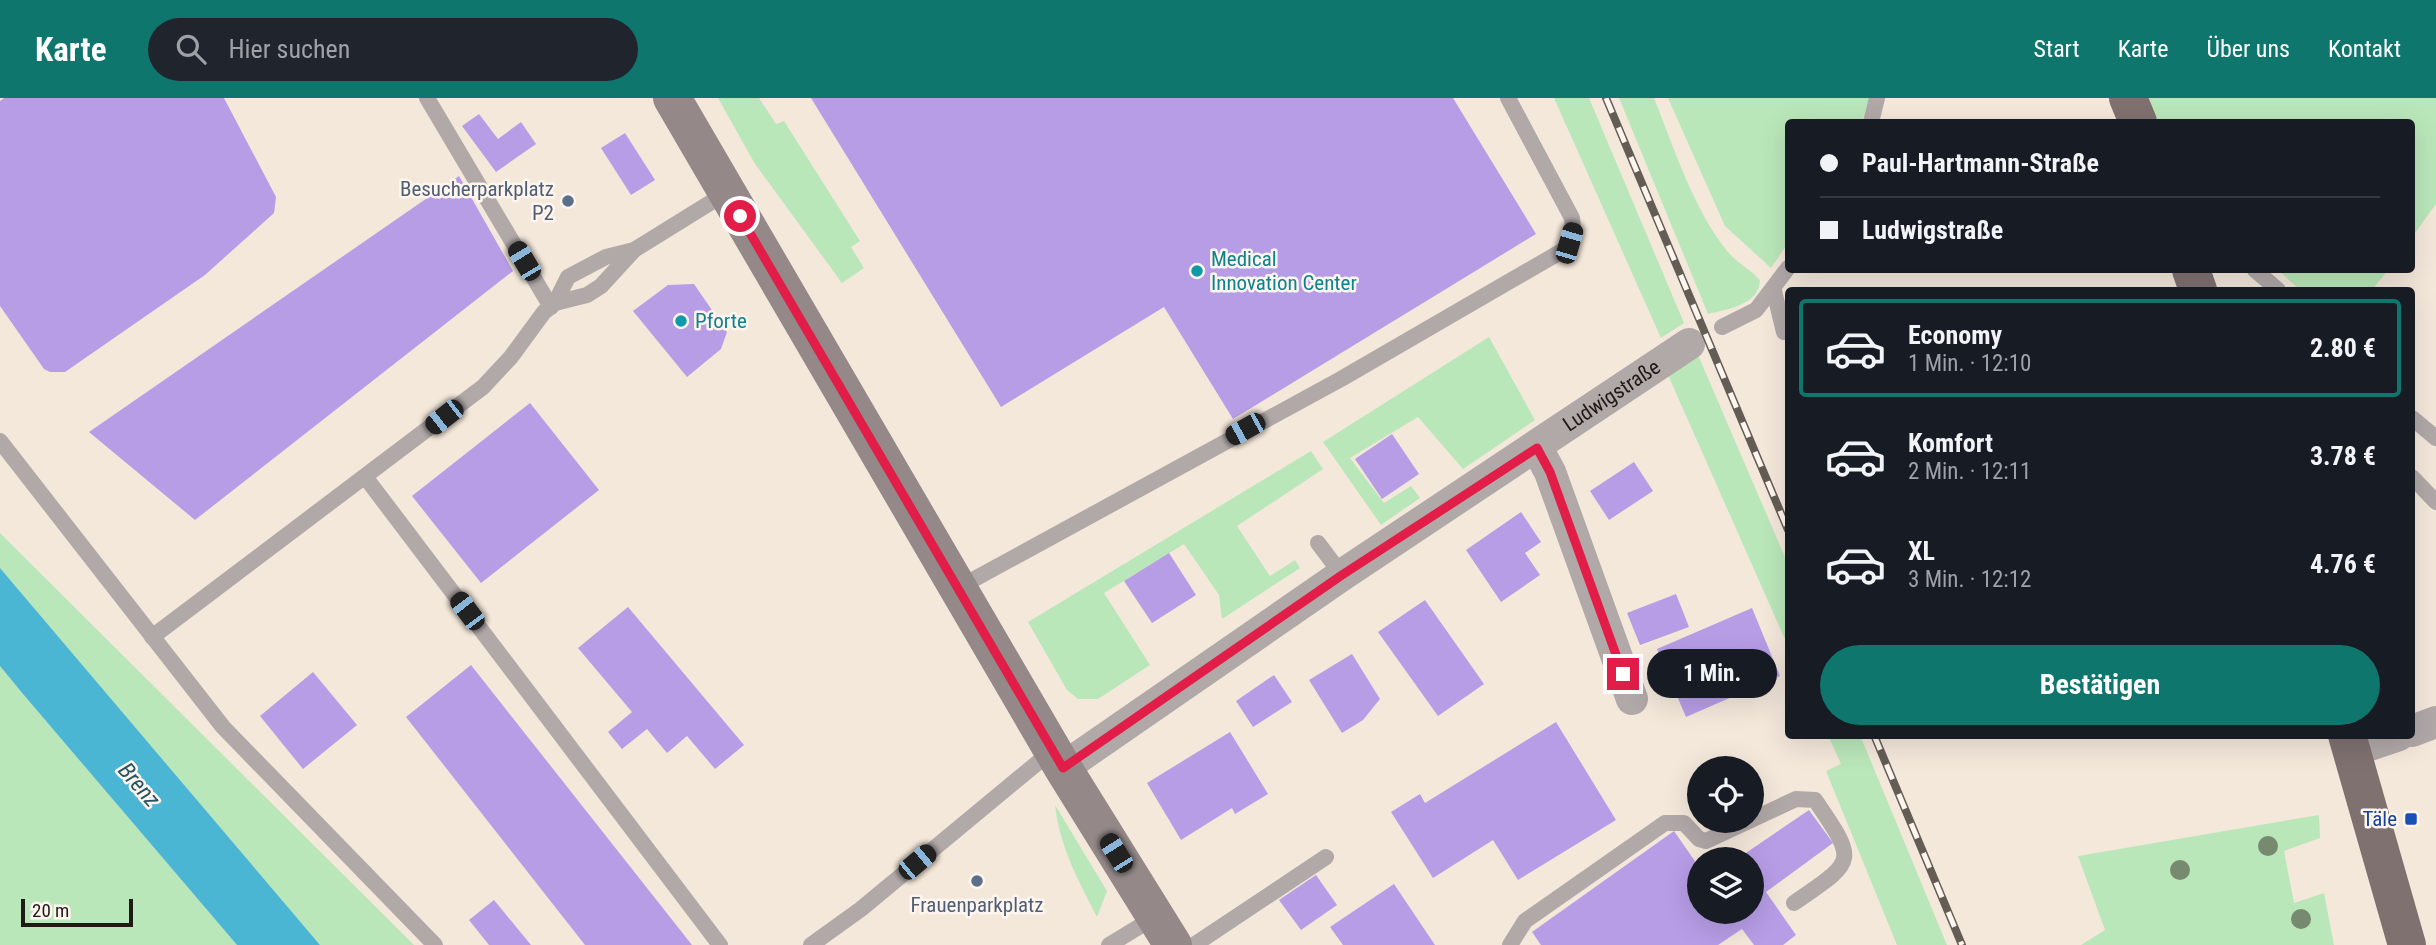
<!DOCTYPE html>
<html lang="de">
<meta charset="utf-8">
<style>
body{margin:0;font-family:"Roboto Condensed",sans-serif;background:#20242c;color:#f1f3f6;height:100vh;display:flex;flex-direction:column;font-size:26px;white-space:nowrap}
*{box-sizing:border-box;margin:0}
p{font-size:23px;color:#9ea1a6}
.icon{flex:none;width:38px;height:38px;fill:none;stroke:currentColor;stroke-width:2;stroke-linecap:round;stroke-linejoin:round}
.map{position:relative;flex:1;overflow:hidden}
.details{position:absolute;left:1785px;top:189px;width:630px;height:452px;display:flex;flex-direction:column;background:#171b24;border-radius:7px;box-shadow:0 7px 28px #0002}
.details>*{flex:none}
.top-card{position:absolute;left:1785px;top:21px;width:630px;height:154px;border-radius:7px;box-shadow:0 7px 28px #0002;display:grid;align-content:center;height:154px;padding:0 35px;background:#171b24}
.buttons{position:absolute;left:1687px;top:658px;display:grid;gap:14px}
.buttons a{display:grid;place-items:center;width:77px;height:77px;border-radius:50%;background:#171b24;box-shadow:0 7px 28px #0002;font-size:35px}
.scale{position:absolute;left:21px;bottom:18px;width:112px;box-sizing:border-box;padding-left:7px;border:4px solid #1f1a16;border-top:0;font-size:19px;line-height:24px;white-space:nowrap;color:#1f1a16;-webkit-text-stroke:5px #fef6ee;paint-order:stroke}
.end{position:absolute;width:32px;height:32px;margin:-16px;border:9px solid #e11d48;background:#fff;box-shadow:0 0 0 4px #fff}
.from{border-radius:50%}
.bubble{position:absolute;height:49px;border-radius:24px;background:#171b24;box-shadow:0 7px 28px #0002;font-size:23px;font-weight:700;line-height:49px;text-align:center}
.car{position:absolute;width:21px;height:42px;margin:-21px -10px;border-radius:9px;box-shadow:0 0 5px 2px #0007;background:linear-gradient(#222 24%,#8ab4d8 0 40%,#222 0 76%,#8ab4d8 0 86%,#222 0)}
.top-card b{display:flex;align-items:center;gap:24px;height:66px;font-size:26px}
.top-card b+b{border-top:2px solid #363941}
.top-card i{width:18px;height:18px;background:#f1f3f6}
ul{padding:12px 0 0;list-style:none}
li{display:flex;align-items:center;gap:21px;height:98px;margin:0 14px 10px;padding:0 21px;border:4px solid transparent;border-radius:7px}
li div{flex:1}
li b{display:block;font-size:26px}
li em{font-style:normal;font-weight:700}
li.current{border-color:#0f766e}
li>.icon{width:63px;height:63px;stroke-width:1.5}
.action{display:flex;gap:14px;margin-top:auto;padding:14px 35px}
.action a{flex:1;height:80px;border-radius:42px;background:#0f766e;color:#fff;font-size:28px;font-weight:700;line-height:80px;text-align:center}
header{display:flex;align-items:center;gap:42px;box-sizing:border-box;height:98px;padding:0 35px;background:#0f766e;color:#fff}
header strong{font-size:33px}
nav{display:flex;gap:38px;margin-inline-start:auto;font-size:24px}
.search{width:490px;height:63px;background:#20242c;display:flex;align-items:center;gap:18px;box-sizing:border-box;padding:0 24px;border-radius:38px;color:#9ea1a6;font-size:26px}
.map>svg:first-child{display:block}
</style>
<header>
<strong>Karte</strong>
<div class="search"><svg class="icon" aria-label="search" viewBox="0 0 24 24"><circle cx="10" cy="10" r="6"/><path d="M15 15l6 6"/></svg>Hier suchen</div>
<nav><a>Start</a><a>Karte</a><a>Über uns</a><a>Kontakt</a></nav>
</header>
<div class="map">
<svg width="2436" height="847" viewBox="0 0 2436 847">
<rect width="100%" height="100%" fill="#f4e8db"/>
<!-- green -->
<g fill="#bae7ba">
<polygon points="718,0 759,0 776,26 784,23 860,143 851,149 864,170 842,185 755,66"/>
<polygon points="1554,0 1589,0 1684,225 1661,240"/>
<path d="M1619,0H1654C1675,52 1692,108 1727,153C1737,165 1750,171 1760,182C1759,207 1728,211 1708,216Z"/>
<polygon points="1668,0 1869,0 1862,24 1788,24 1788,145 1771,170 1725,128"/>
<polygon points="2144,0 2436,0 2436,106 2412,139 2412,24 2153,24"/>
<polygon points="2278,172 2388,172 2372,192 2300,192"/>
<polygon points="1489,239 1535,322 1463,371 1418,319 1350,360 1384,405 1411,388 1420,400 1381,427 1323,344"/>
<polygon points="1698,257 1788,466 1788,548 1668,277"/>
<polygon points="1311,353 1323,371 1237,428 1270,478 1295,462 1300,470 1222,521 1219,497 1184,446 1104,495 1150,567 1098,601 1078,601 1067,592 1028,524"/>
<polygon points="0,435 414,847 320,847 0,470"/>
<polygon points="0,568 23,596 237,847 0,847"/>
<polygon points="1828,637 1860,637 1947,847 1897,847 1826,673 1841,666"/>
<path d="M1055,707L1107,793L1097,819C1078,782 1060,749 1055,707Z"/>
<polygon points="2319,717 2320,740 2284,753 2294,805 2324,795 2334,847 2081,847 2105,832 2078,758"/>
</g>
<!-- water -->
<polygon fill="#4bb5d4" points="0,470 320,847 237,847 23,596 0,568"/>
<!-- building -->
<g fill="#b79de6">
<polygon points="4,0 224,0 276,99 274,115 205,177 65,274 50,274 44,271 0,208 0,3"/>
<polygon points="811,0 1453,0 1536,136 1233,321 1164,209 1001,309"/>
<polygon points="479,16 498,41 521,24 536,46 496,74 462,28"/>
<polygon points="625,35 655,82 631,97 601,50"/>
<polygon points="459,78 513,173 195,422 89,334"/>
<polygon points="694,186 727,234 721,251 687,279 633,213 668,187"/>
<polygon points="530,305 599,392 481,485 412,398"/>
<polygon points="1392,336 1419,376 1382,401 1355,361"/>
<polygon points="1634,364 1653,393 1609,422 1590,393"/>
<polygon points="1521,414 1541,444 1525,455 1540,477 1501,504 1466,452"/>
<polygon points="1169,455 1196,497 1152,525 1124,483"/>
<polygon points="1676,496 1689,529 1640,547 1627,515"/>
<polygon points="1425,502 1484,586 1438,618 1378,534"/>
<polygon points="628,509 744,647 715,671 687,638 667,655 647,631 622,651 608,634 632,614 578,550"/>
<polygon points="1752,510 1780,578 1686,619 1657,551"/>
<polygon points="1352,556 1380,601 1363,622 1342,635 1309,582"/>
<polygon points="471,567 692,847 585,847 406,619"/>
<polygon points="313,574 357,627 303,671 260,618"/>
<polygon points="1274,577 1292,604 1253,629 1236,603"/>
<polygon points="1556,624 1616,722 1518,782 1493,742 1433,780 1391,714 1420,696 1425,705"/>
<polygon points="1230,634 1268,696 1235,716 1232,710 1181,742 1147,685"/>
<polygon points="1809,712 1833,745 1766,794 1796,837 1783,847 1754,847 1742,831 1718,847 1541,847 1532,834 1674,733 1699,769 1699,814 1752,814 1752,761 1737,761"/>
<polygon points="1316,777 1337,807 1301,832 1279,802"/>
<polygon points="1394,786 1435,847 1343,847 1330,829"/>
<polygon points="494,802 531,847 489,847 469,822"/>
</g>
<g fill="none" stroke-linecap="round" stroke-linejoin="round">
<!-- lane -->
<g stroke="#b1a8a8" stroke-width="16">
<polyline points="427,0 551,209"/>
<polyline points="1871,24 1877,0"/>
<polyline points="2255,172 2278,192"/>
<polyline points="1774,193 1784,234 1788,232"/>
<polyline points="555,205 568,179 606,159 634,152 726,95"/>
<polyline points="1722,229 1756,212 1788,170"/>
<polyline points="2412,320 2436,340"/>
<polyline points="0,343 223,629 435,847"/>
<polyline points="2412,379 2436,404"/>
<polyline points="366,380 720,847"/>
<polyline points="1318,445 1342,477"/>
<path d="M958,490L1341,281L1562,153C1571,143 1574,134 1572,120L1508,0"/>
<polyline points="152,539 483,289 511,259 544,214 555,205 587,197 601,188 634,152"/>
<polyline points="811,847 861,811 1053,652"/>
<polyline points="1109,847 1155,819"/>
<polyline points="1194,847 1326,759"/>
<path d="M1510,847L1525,823L1665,725H1684L1699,741L1706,743L1796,701L1815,702C1858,765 1856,762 1794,805"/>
</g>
<!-- street -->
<g stroke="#b1a8a8" stroke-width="32">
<polyline points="1537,350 1550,374 1632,601"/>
<polyline points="2412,633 2436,624"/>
<polyline points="2352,653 2399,637"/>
<path id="s1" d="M1063,670L1342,477L1689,246"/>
</g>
<!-- secondary -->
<polyline stroke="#948888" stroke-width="38" points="672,0 1063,670 1173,847"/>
<!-- primary -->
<g stroke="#807171" stroke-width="38">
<polyline points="2128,0 2138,24"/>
<polyline points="2191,172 2198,192"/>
<polyline points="2347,637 2407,847"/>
</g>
<!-- rail casing -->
<g stroke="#645d56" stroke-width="8">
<g id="rail">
<polyline points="1606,0 1788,432"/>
<polyline points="1874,637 1962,847"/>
</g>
</g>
<!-- rail -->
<use href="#rail" stroke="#fef6ee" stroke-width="5" stroke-dasharray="16" stroke-linecap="butt"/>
</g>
<!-- trees -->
<g fill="#77896e">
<circle cx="2268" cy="748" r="10"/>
<circle cx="2180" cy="772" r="10"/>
<circle cx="2301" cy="821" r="10"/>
</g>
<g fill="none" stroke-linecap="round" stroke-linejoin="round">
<!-- route -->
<polyline stroke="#e11d48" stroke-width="9" points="740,118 1063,670 1342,477 1537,350 1550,374 1623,576"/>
</g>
<!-- markers -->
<g fill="#5c6f8a" stroke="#fef6ee" stroke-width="2.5">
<circle cx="568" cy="103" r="7"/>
<circle cx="977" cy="783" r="7"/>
</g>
<g fill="#0f9aa8" stroke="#fef6ee" stroke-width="2.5">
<circle cx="1197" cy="173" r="7"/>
<circle cx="681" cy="223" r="7"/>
</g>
<rect fill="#1a4fb4" stroke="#fef6ee" stroke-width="2.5" x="2404" y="714" width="14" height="14" rx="3.5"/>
<g text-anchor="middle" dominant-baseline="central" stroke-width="5" stroke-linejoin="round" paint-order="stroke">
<!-- service labels -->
<g font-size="21" fill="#4e5e75" stroke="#fef6ee" text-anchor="end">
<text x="554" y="91">Besucherparkplatz<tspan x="554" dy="24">P2</tspan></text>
<text x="977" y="807" text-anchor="middle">Frauenparkplatz</text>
</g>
<!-- culture labels -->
<g font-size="21" fill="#0d838f" stroke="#fef6ee" text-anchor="start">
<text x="1211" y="161">Medical<tspan x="1211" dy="24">Innovation Center</tspan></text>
<text x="695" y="223">Pforte</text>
</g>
<!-- street labels -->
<g font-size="21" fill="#1f1a16" stroke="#fef6ee">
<text stroke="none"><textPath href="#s1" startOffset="663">Ludwigstraße</textPath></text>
</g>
<!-- transit labels -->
<g font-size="21" fill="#164399" stroke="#fef6ee" text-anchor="end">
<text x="2397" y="721">Täle</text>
</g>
<!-- water labels -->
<g font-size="23" font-style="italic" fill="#275462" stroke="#fef6ee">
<text transform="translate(139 687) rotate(49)">Brenz</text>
</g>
</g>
</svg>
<div class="buttons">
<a><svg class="icon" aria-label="locate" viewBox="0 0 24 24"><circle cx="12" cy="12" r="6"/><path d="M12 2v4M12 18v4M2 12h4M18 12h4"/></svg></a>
<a><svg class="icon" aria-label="layers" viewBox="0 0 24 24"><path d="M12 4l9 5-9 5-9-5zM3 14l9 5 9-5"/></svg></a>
</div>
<div class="scale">20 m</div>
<i class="end from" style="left:740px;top:118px"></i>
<i class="end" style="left:1623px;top:576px"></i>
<div class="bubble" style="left:1647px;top:551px;width:130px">1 Min.</div>
<i class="car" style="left:1569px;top:145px;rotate:16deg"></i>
<i class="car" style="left:524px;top:163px;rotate:329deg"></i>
<i class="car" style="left:444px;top:319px;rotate:232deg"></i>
<i class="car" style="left:1245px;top:331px;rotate:241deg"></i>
<i class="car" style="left:467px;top:513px;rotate:323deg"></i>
<i class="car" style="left:1116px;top:755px;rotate:328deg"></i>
<i class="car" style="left:917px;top:764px;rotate:50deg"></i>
<div class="top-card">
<b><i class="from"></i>Paul-Hartmann-Straße</b>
<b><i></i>Ludwigstraße</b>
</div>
<section class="details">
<ul>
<li class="current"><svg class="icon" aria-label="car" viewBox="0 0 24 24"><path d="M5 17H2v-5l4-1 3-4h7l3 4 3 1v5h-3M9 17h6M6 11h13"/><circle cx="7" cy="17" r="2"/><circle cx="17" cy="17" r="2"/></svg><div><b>Economy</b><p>1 Min. · 12:10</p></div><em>2.80 €</em></li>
<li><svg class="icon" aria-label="car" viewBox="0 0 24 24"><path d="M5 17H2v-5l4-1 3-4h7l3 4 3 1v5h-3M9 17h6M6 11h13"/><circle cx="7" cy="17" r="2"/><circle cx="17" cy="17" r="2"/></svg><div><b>Komfort</b><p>2 Min. · 12:11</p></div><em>3.78 €</em></li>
<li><svg class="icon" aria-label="car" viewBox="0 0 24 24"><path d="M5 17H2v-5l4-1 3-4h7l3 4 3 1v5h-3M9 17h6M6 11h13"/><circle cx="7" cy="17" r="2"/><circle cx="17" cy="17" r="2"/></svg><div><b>XL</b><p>3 Min. · 12:12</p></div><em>4.76 €</em></li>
</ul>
<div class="action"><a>Bestätigen</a></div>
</section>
</div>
